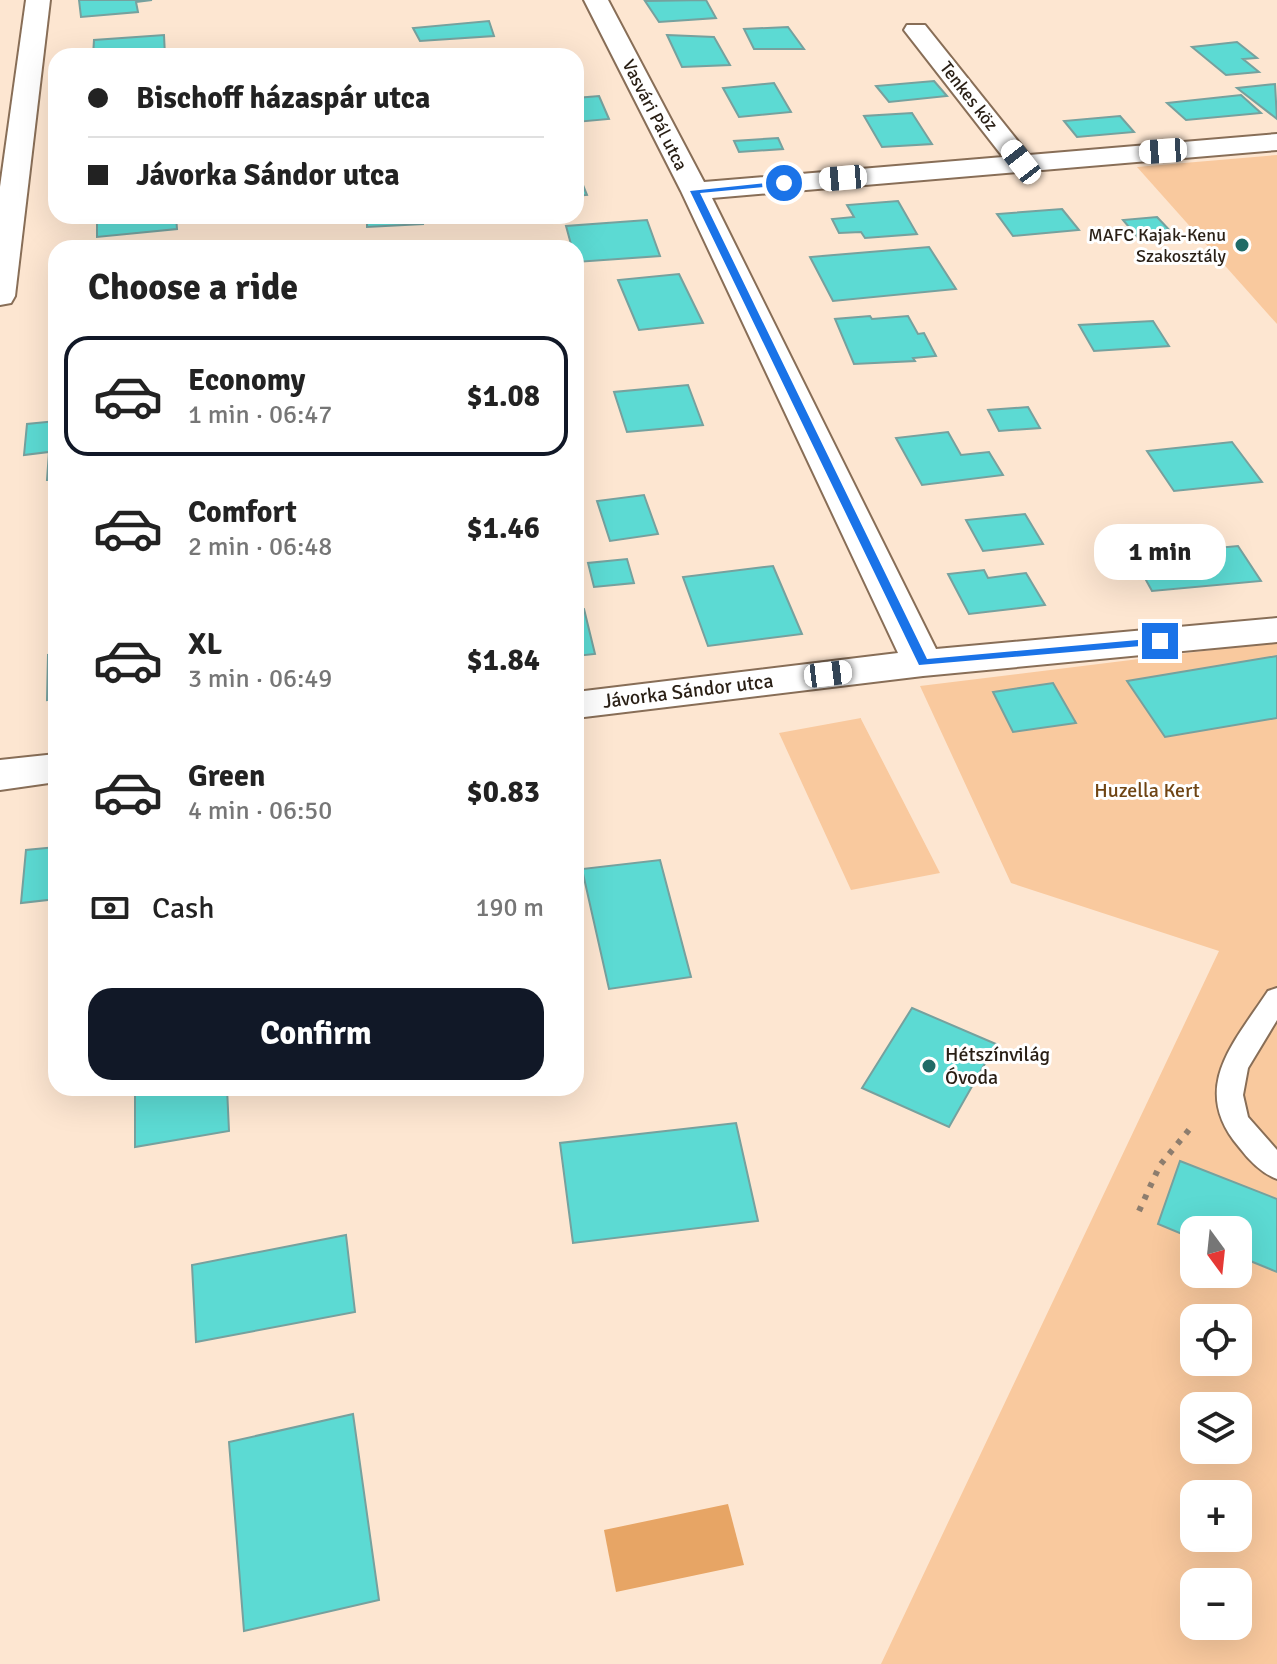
<!DOCTYPE html>
<meta charset="utf-8">
<style>
body{margin:0;font-family:Signika,sans-serif;background:#f6f6f6;color:#222;height:100vh;display:flex;flex-direction:column;font-size:30px;white-space:nowrap}
*{box-sizing:border-box;margin:0}
p{font-size:26px;color:#767676}
.icon{flex:none;width:44px;height:44px;fill:none;stroke:currentColor;stroke-width:2;stroke-linecap:round;stroke-linejoin:round}
.map{position:relative;flex:1;overflow:hidden}
.panel{position:absolute;left:48px;top:240px;width:536px;height:856px;display:flex;flex-direction:column;background:#fff;border-radius:24px;box-shadow:0 8px 32px #0002}
.panel>*{flex:none}
.banner{position:absolute;left:48px;top:48px;width:536px;height:176px;border-radius:24px;box-shadow:0 8px 32px #0002;display:grid;align-content:center;height:176px;padding:0 40px;background:#fff}
.needle{width:52px;rotate:165deg}
.tools{position:absolute;left:1180px;top:1216px;display:grid;gap:16px}
.tools a{display:grid;place-items:center;width:72px;height:72px;border-radius:16px;background:#fff;box-shadow:0 8px 32px #0002;font-size:40px}
.end{position:absolute;width:36px;height:36px;margin:-18px;border:10px solid #1a73e8;background:#fff;box-shadow:0 0 0 4px #fff}
.from{border-radius:50%}
.bubble{position:absolute;height:56px;border-radius:24px;background:#fff;box-shadow:0 8px 32px #0002;font-size:26px;font-weight:700;line-height:56px;text-align:center}
.car{position:absolute;width:24px;height:48px;margin:-24px -12px;border-radius:10px;box-shadow:0 0 6px 2px #0007;background:linear-gradient(#fff 24%,#345 0 40%,#fff 0 76%,#345 0 86%,#fff 0)}
.banner b{display:flex;align-items:center;gap:28px;height:76px;font-size:30px}
.banner b+b{border-top:2px solid #e0e0e0}
.banner i{width:20px;height:20px;background:#222}
ul{padding:0;list-style:none}
li{display:flex;align-items:center;gap:24px;height:120px;margin:0 16px 12px;padding:0 24px;border:4px solid transparent;border-radius:24px}
li div{flex:1}
li b{display:block;font-size:30px}
li em{font-style:normal;font-weight:700}
li.current{border-color:#111827}
li>.icon{width:72px;height:72px;stroke-width:1.5}
h2{padding:0 40px;font-size:36px;line-height:96px}
.pay{display:flex;align-items:center;gap:20px;height:88px;padding:0 40px;font-size:30px}
.pay p{margin-inline-start:auto}
.primary-button{display:flex;gap:16px;margin-top:auto;padding:16px 40px}
.primary-button a{flex:1;height:92px;border-radius:24px;background:#111827;color:#fff;font-size:32px;font-weight:700;line-height:92px;text-align:center}
.map>svg:first-child{display:block}
</style>
<div class="map">
<svg width="1277" height="1664" viewBox="0 0 1277 1664">
<rect width="100%" height="100%" fill="#fde6d1"/>
<!-- green -->
<g fill="#f9c99e" fill-rule="evenodd">
<polygon points="1277,155 1277,324 1137,167"/>
<path d="M1277,642V1664H881L1219,951L1011,883L920,686ZM1194,1230H1238V1274H1194ZM1194,1318H1238V1362H1194ZM1194,1406H1238V1450H1194ZM1194,1494H1238V1538H1194ZM1194,1582H1238V1626H1194Z"/>
<polygon points="861,718 861,719 940,873 851,890 779,733"/>
</g>
<!-- water -->
<polygon fill="#e7a565" points="728,1504 744,1565 616,1592 604,1530"/>
<!-- building -->
<g fill="#5cdad3" stroke="#76a19e" stroke-width="2">
<polygon points="79,0 152,0 136,2 138,12 81,17"/>
<polygon points="706,0 716,18 659,22 645,1"/>
<polygon points="489,21 494,36 420,41 413,28"/>
<polygon points="788,27 804,49 754,49 744,29"/>
<polygon points="164,35 165,56 93,56 94,40"/>
<polygon points="667,35 714,37 730,65 682,67"/>
<polygon points="1237,42 1257,58 1243,59 1259,72 1226,75 1192,47"/>
<polygon points="934,81 947,96 889,102 876,86"/>
<polygon points="774,83 791,112 739,117 723,88"/>
<polygon points="1275,84 1277,119 1237,88"/>
<polygon points="1241,95 1261,113 1186,120 1167,103"/>
<polygon points="599,96 609,119 576,122 576,98"/>
<polygon points="912,113 932,144 882,147 864,116"/>
<polygon points="1120,116 1134,132 1077,137 1064,121"/>
<polygon points="778,138 783,149 739,152 734,141"/>
<polygon points="576,168 587,195 576,196"/>
<polygon points="898,201 917,234 865,238 861,232 839,233 832,219 854,217 847,205"/>
<polygon points="1062,209 1079,230 1013,236 997,214"/>
<polygon points="97,216 176,216 177,229 97,237"/>
<polygon points="367,216 422,216 423,224 367,227"/>
<polygon points="1157,217 1175,236 1140,240 1123,220"/>
<polygon points="647,220 660,256 576,262 576,248 572,248 566,226"/>
<polygon points="929,247 956,289 833,301 810,257"/>
<polygon points="679,274 703,323 639,330 618,280"/>
<polygon points="870,316 872,319 908,316 918,334 924,333 936,356 913,358 915,361 854,364 835,319"/>
<polygon points="1153,321 1169,346 1094,351 1079,325"/>
<polygon points="688,385 703,425 627,432 614,392"/>
<polygon points="1028,407 1040,428 999,431 988,410"/>
<polygon points="56,421 56,480 47,480 49,452 24,455 27,424"/>
<polygon points="948,432 961,455 989,452 1003,475 922,485 896,438"/>
<polygon points="1232,442 1262,482 1174,491 1147,451"/>
<polygon points="644,495 658,534 610,541 597,501"/>
<polygon points="1025,514 1043,544 983,551 966,520"/>
<polygon points="1188,538 1195,550 1238,546 1261,581 1152,591 1141,571 1114,574 1099,546"/>
<polygon points="627,559 634,583 594,587 588,563"/>
<polygon points="773,566 802,634 708,646 683,577"/>
<polygon points="984,570 988,578 1026,573 1045,605 969,614 948,574"/>
<polygon points="584,609 595,654 576,656 576,610"/>
<polygon points="56,654 56,715 54,715 55,699 47,700 48,655"/>
<polygon points="1277,656 1277,718 1165,737 1127,681"/>
<polygon points="1053,683 1076,723 1013,732 993,692"/>
<polygon points="56,847 56,899 21,903 26,850"/>
<polygon points="660,860 691,977 609,989 582,869"/>
<polygon points="912,1008 996,1044 949,1127 862,1088"/>
<polygon points="135,1088 227,1088 229,1131 135,1147"/>
<polygon points="736,1123 758,1221 573,1243 560,1143"/>
<polygon points="1180,1161 1277,1199 1277,1272 1238,1256 1238,1230 1194,1230 1194,1239 1158,1224"/>
<polygon points="346,1235 355,1312 196,1342 192,1265"/>
<polygon points="353,1414 379,1600 244,1631 229,1442"/>
</g>
<g fill="none" stroke-linecap="round" stroke-linejoin="round">
<!-- service casing -->
<g stroke="#886e57" stroke-width="4">
<path id="service" d="M1277,988V1020L1248,1068L1243,1095L1248,1117L1277,1150V1179C1261,1173 1249,1160 1239,1147C1189,1088 1234,1043 1268,991Z"/>
</g>
<!-- minor casing -->
<g stroke="#886e57" stroke-width="4">
<g id="minor">
<polygon points="26,0 50,0 15,296 11,303 0,305 0,187"/>
<polygon points="584,0 608,0 704,182 1003,157 904,30 907,25 925,25 1029,155 1277,134 1277,150 712,198 936,649 1277,618 1277,642 923,676 576,718 576,692 898,653 681,191"/>
<polygon points="56,754 56,782 0,790 0,760"/>
</g>
</g>
<!-- path -->
<polyline stroke="#8d7d6e" stroke-width="6" stroke-dasharray="5 8" stroke-linecap="butt" points="1139,1211 1160,1165 1193,1125"/>
<!-- service -->
<use href="#service" fill="#fff" fill-rule="evenodd"/>
<!-- minor -->
<use href="#minor" fill="#fff" fill-rule="evenodd"/>
</g>
<!-- route -->
<polygon fill="#1a73e8" points="784,181 787,185 700,193 927,659 1160,638 1166,641 1164,644 919,665 690,191"/>
<!-- markers -->
<g fill="#206b67" stroke="#fff" stroke-width="3">
<circle cx="1242" cy="245" r="8"/>
<circle cx="929" cy="1066" r="8"/>
</g>
<g text-anchor="middle" dominant-baseline="central" stroke-width="6" stroke-linejoin="round" paint-order="stroke">
<!-- far-street labels -->
<g font-size="18" fill="#291f15" stroke="#fff">
<text transform="translate(969 96) rotate(52)">Tenkes köz</text>
<text transform="translate(655 115) rotate(63)">Vasvári Pál utca</text>
</g>
<!-- far-poi labels -->
<g font-size="18" fill="#291f15" stroke="#fff" text-anchor="end">
<text x="1226" y="235">MAFC Kajak-Kenu<tspan x="1226" dy="21">Szakosztály</tspan></text>
</g>
<!-- street labels -->
<g font-size="20" fill="#291f15" stroke="#fff">
<text transform="translate(688 691) rotate(-7)">Jávorka Sándor utca</text>
</g>
<!-- park labels -->
<g font-size="20" fill="#6f4413" stroke="#fff">
<text x="1147" y="790">Huzella Kert</text>
</g>
<!-- poi labels -->
<g font-size="20" fill="#291f15" stroke="#fff" text-anchor="start">
<text x="945" y="1054">Hétszínvilág<tspan x="945" dy="23">Óvoda</tspan></text>
</g>
</g>
</svg>
<div class="tools">
<a><svg class="needle" viewBox="-14 -14 28 28"><path d="M0-13l5 13h-10z" fill="#e53935"/><path d="M0 13l5-13h-10z" fill="#767676"/></svg></a>
<a><svg class="icon" aria-label="locate" viewBox="0 0 24 24"><circle cx="12" cy="12" r="6"/><path d="M12 2v4M12 18v4M2 12h4M18 12h4"/></svg></a>
<a><svg class="icon" aria-label="layers" viewBox="0 0 24 24"><path d="M12 4l9 5-9 5-9-5zM3 14l9 5 9-5"/></svg></a>
<a>+</a>
<a>−</a>
</div>
<i class="end from" style="left:784px;top:183px"></i>
<i class="end" style="left:1160px;top:641px"></i>
<div class="bubble" style="left:1094px;top:524px;width:132px">1 min</div>
<i class="car" style="left:1163px;top:151px;rotate:266deg"></i>
<i class="car" style="left:1021px;top:162px;rotate:322deg"></i>
<i class="car" style="left:843px;top:178px;rotate:265deg"></i>
<i class="car" style="left:828px;top:674px;rotate:83deg"></i>
<div class="banner">
<b><i class="from"></i>Bischoff házaspár utca</b>
<b><i></i>Jávorka Sándor utca</b>
</div>
<section class="panel">
<h2>Choose a ride</h2>
<ul>
<li class="current"><svg class="icon" aria-label="car" viewBox="0 0 24 24"><path d="M5 17H2v-5l4-1 3-4h7l3 4 3 1v5h-3M9 17h6M6 11h13"/><circle cx="7" cy="17" r="2"/><circle cx="17" cy="17" r="2"/></svg><div><b>Economy</b><p>1 min · 06:47</p></div><em>$1.08</em></li>
<li><svg class="icon" aria-label="car" viewBox="0 0 24 24"><path d="M5 17H2v-5l4-1 3-4h7l3 4 3 1v5h-3M9 17h6M6 11h13"/><circle cx="7" cy="17" r="2"/><circle cx="17" cy="17" r="2"/></svg><div><b>Comfort</b><p>2 min · 06:48</p></div><em>$1.46</em></li>
<li><svg class="icon" aria-label="car" viewBox="0 0 24 24"><path d="M5 17H2v-5l4-1 3-4h7l3 4 3 1v5h-3M9 17h6M6 11h13"/><circle cx="7" cy="17" r="2"/><circle cx="17" cy="17" r="2"/></svg><div><b>XL</b><p>3 min · 06:49</p></div><em>$1.84</em></li>
<li><svg class="icon" aria-label="car" viewBox="0 0 24 24"><path d="M5 17H2v-5l4-1 3-4h7l3 4 3 1v5h-3M9 17h6M6 11h13"/><circle cx="7" cy="17" r="2"/><circle cx="17" cy="17" r="2"/></svg><div><b>Green</b><p>4 min · 06:50</p></div><em>$0.83</em></li>
</ul>
<div class="pay"><svg class="icon" aria-label="cash" viewBox="0 0 24 24"><path d="M3 7h18v10H3z"/><circle cx="12" cy="12" r="2"/></svg>Cash<p>190 m</p></div>
<div class="primary-button"><a>Confirm</a></div>
</section>
</div>
